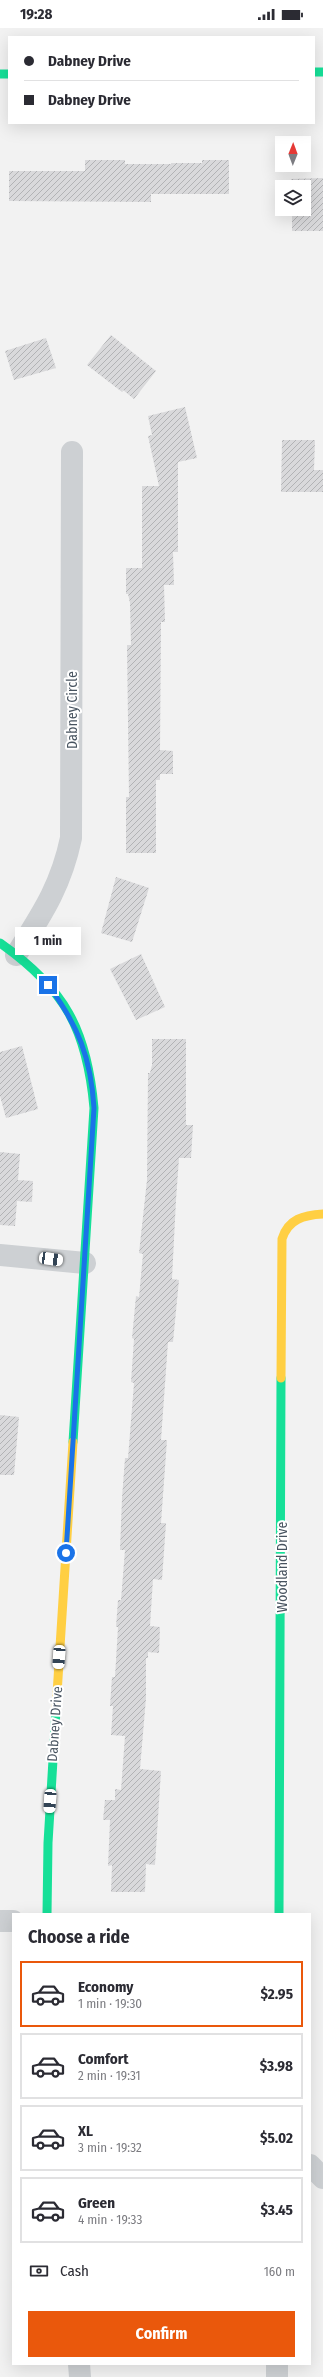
<!DOCTYPE html>
<meta charset="utf-8">
<style>
body{margin:0;font-family:"Fira Sans Condensed",sans-serif;background:#f7f7f7;color:#2b2b33;height:100vh;display:flex;flex-direction:column;font-size:15px;white-space:nowrap}
*{box-sizing:border-box;margin:0}
p{font-size:13px;color:#7c7c81}
.icon{flex:none;width:22px;height:22px;fill:none;stroke:currentColor;stroke-width:2;stroke-linecap:round;stroke-linejoin:round}
.map{position:relative;flex:1;overflow:hidden}
.drawer{position:absolute;left:12px;top:1885px;width:299px;height:452px;display:flex;flex-direction:column;background:#fff;border-radius:0px;box-shadow:0 4px 16px #0002}
.drawer>*{flex:none}
.top-card{position:absolute;left:8px;top:8px;width:307px;height:88px;border-radius:0px;box-shadow:0 4px 16px #0002;display:grid;align-content:center;height:88px;padding:0 16px;background:#fff}
.needle{width:26px;rotate:1deg}
.fabs{position:absolute;left:275px;top:108px;display:grid;gap:8px}
.fabs a{display:grid;place-items:center;width:36px;height:36px;border-radius:0px;background:#fff;box-shadow:0 4px 16px #0002;font-size:20px}
.end{position:absolute;width:18px;height:18px;margin:-9px;border:5px solid #1a73e8;background:#fff;box-shadow:0 0 0 2px #fff}
.from{border-radius:50%}
.bubble{position:absolute;height:28px;border-radius:0px;background:#fff;box-shadow:0 4px 16px #0002;font-size:13px;font-weight:700;line-height:28px;text-align:center}
.car{position:absolute;width:12px;height:24px;margin:-12px -6px;border-radius:5px;box-shadow:0 0 3px 1px #0007;background:linear-gradient(#fff 24%,#345 0 40%,#fff 0 76%,#345 0 86%,#fff 0)}
.top-card b{display:flex;align-items:center;gap:14px;height:38px;font-size:15px}
.top-card b+b{border-top:1px solid #e1e1e2}
.top-card i{width:10px;height:10px;background:#2b2b33}
ul{padding:0;list-style:none}
li{display:flex;align-items:center;gap:12px;height:66px;margin:0 8px 6px;padding:0 8px;border:2px solid #e1e1e2;border-radius:0px}
li div{flex:1}
li b{display:block;font-size:15px}
li em{font-style:normal;font-weight:700}
li.current{border-color:#ea580c}
li>.icon{width:36px;height:36px;stroke-width:1.5}
h2{padding:0 16px;font-size:18px;line-height:48px}
.pay{display:flex;align-items:center;gap:10px;height:44px;padding:0 16px;font-size:15px}
.pay p{margin-inline-start:auto}
.button{display:flex;gap:8px;margin-top:auto;padding:8px 16px}
.button a{flex:1;height:46px;border-radius:0px;background:#ea580c;color:#fff;font-size:16px;font-weight:700;line-height:46px;text-align:center}
.status{display:flex;justify-content:space-between;align-items:center;height:28px;padding:0 20px;background:#fff;direction:ltr}
.status svg{height:11px;fill:currentColor}
.map>svg:first-child{display:block}
</style>
<div class="status"><b>19:28</b><svg viewBox="0 0 49 12"><path d="M0 12V9h3v3zM5 12V6h3v6zM10 12V3h3v9zM15 12V0h3v12zM26 1h20v11H26zM47 4h2v5h-2z"/></svg></div>
<div class="map">
<svg width="323" height="2349" viewBox="0 0 323 2349">
<defs>
<pattern id="building-hatch" width="6" height="6" patternUnits="userSpaceOnUse"><rect width="6" height="6" fill="#d9d9db"/><path d="M-1 1l2-2M0 6l6-6M5 7l2-2" fill="none" stroke="#b2b3b5"/></pattern>
</defs>
<rect width="100%" height="100%" fill="#f2f2f2"/>
<!-- building -->
<g fill="url(#building-hatch)">
<polygon points="85,132 125,132 125,136 171,136 171,135 202,135 202,132 229,132 229,166 151,166 151,174 9,173 9,143 85,143"/>
<polygon points="323,150 323,203 292,203 292,181 304,181 304,159 291,159 291,151"/>
<polygon points="111,307 156,343 134,371 123,362 122,364 87,337"/>
<polygon points="46,310 56,340 14,352 5,323"/>
<polygon points="185,379 197,430 178,434 178,524 173,524 174,557 164,557 165,594 161,594 160,722 173,723 173,746 160,746 160,752 156,752 156,825 126,825 126,769 129,769 127,617 131,617 130,575 128,566 126,566 126,540 142,540 142,458 159,458 148,408 152,407 148,388"/>
<polygon points="282,412 315,412 314,442 323,442 323,464 281,464"/>
<polygon points="116,849 149,860 132,914 101,905"/>
<polygon points="141,926 165,979 136,992 110,941"/>
<polygon points="152,1011 186,1011 186,1097 193,1097 191,1130 179,1130 176,1172 172,1251 179,1252 173,1314 168,1314 161,1412 167,1412 161,1495 166,1495 162,1552 153,1551 150,1598 160,1599 159,1625 148,1624 148,1630 146,1630 146,1670 140,1741 161,1743 155,1837 146,1836 145,1864 111,1864 112,1837 108,1838 110,1792 103,1792 105,1772 115,1772 115,1761 121,1762 125,1708 111,1707 113,1678 110,1678 112,1649 115,1649 118,1599 116,1599 118,1572 121,1572 125,1522 120,1522 122,1470 125,1430 128,1430 134,1355 131,1354 134,1311 132,1310 136,1268 139,1269 143,1226 139,1225 147,1152 148,1045 150,1045 152,1037"/>
<polygon points="22,1018 38,1081 6,1090 0,1068 0,1024"/>
<polygon points="0,1124 20,1126 18,1152 33,1153 32,1174 17,1173 15,1198 0,1197"/>
<polygon points="0,1387 19,1389 14,1447 0,1447"/>
</g>
<g fill="none" stroke-linecap="round" stroke-linejoin="round">
<!-- street -->
<g stroke="#cdd0d3" stroke-width="22">
<path d="M16,927C42,886 61,858 71,810L72,424"/>
<polyline points="0,1227 85,1235"/>
<polyline points="0,1893 13,1893"/>
<polyline points="310,2137 323,2150"/>
<polyline points="79,2336 80,2349"/>
<polyline points="277,2349 277,2336"/>
</g>
<!-- fast -->
<g stroke="#16e098" stroke-width="9">
<polyline points="314,44 323,44"/>
<polyline points="0,46 9,46"/>
<path d="M0,915C65,961 87,1001 94,1080L73,1414"/>
<polyline points="47,1886 48,1815 56,1682"/>
<polyline points="279,1886 281,1350"/>
</g>
<!-- slow -->
<g stroke="#ffcf43" stroke-width="9">
<path d="M281,1350L282,1211C288,1191 304,1187 323,1186"/>
<polyline points="56,1682 73,1414"/>
</g>
</g>
<g fill="none" stroke-linecap="round" stroke-linejoin="round">
<!-- route -->
<path stroke="#1a73e8" stroke-width="5" d="M48,957C78,997 91,1030 94,1080L66,1525"/>
</g>
<g text-anchor="middle" dominant-baseline="central" stroke-width="4" stroke-linejoin="round" paint-order="stroke">
<!-- street labels -->
<g font-size="14" fill="#47535f" stroke="#fff">
<text transform="translate(72 682) rotate(-90)">Dabney Circle</text>
<text transform="translate(282 1539) rotate(-90)">Woodland Drive</text>
<text transform="translate(55 1696) rotate(-86)">Dabney Drive</text>
</g>
</g>
</svg>
<div class="fabs">
<a><svg class="needle" viewBox="-14 -14 28 28"><path d="M0-13l5 13h-10z" fill="#e53935"/><path d="M0 13l5-13h-10z" fill="#7c7c81"/></svg></a>
<a><svg class="icon" aria-label="layers" viewBox="0 0 24 24"><path d="M12 4l9 5-9 5-9-5zM3 14l9 5 9-5"/></svg></a>
</div>
<i class="end from" style="left:66px;top:1525px"></i>
<i class="end" style="left:48px;top:957px"></i>
<div class="bubble" style="left:15px;top:899px;width:66px">1 min</div>
<i class="car" style="left:51px;top:1231px;rotate:98deg"></i>
<i class="car" style="left:59px;top:1629px;rotate:184deg"></i>
<i class="car" style="left:50px;top:1773px;rotate:184deg"></i>
<div class="top-card">
<b><i class="from"></i>Dabney Drive</b>
<b><i></i>Dabney Drive</b>
</div>
<section class="drawer">
<h2>Choose a ride</h2>
<ul>
<li class="current"><svg class="icon" aria-label="car" viewBox="0 0 24 24"><path d="M5 17H2v-5l4-1 3-4h7l3 4 3 1v5h-3M9 17h6M6 11h13"/><circle cx="7" cy="17" r="2"/><circle cx="17" cy="17" r="2"/></svg><div><b>Economy</b><p>1 min · 19:30</p></div><em>$2.95</em></li>
<li><svg class="icon" aria-label="car" viewBox="0 0 24 24"><path d="M5 17H2v-5l4-1 3-4h7l3 4 3 1v5h-3M9 17h6M6 11h13"/><circle cx="7" cy="17" r="2"/><circle cx="17" cy="17" r="2"/></svg><div><b>Comfort</b><p>2 min · 19:31</p></div><em>$3.98</em></li>
<li><svg class="icon" aria-label="car" viewBox="0 0 24 24"><path d="M5 17H2v-5l4-1 3-4h7l3 4 3 1v5h-3M9 17h6M6 11h13"/><circle cx="7" cy="17" r="2"/><circle cx="17" cy="17" r="2"/></svg><div><b>XL</b><p>3 min · 19:32</p></div><em>$5.02</em></li>
<li><svg class="icon" aria-label="car" viewBox="0 0 24 24"><path d="M5 17H2v-5l4-1 3-4h7l3 4 3 1v5h-3M9 17h6M6 11h13"/><circle cx="7" cy="17" r="2"/><circle cx="17" cy="17" r="2"/></svg><div><b>Green</b><p>4 min · 19:33</p></div><em>$3.45</em></li>
</ul>
<div class="pay"><svg class="icon" aria-label="cash" viewBox="0 0 24 24"><path d="M3 7h18v10H3z"/><circle cx="12" cy="12" r="2"/></svg>Cash<p>160 m</p></div>
<div class="button"><a>Confirm</a></div>
</section>
</div>
